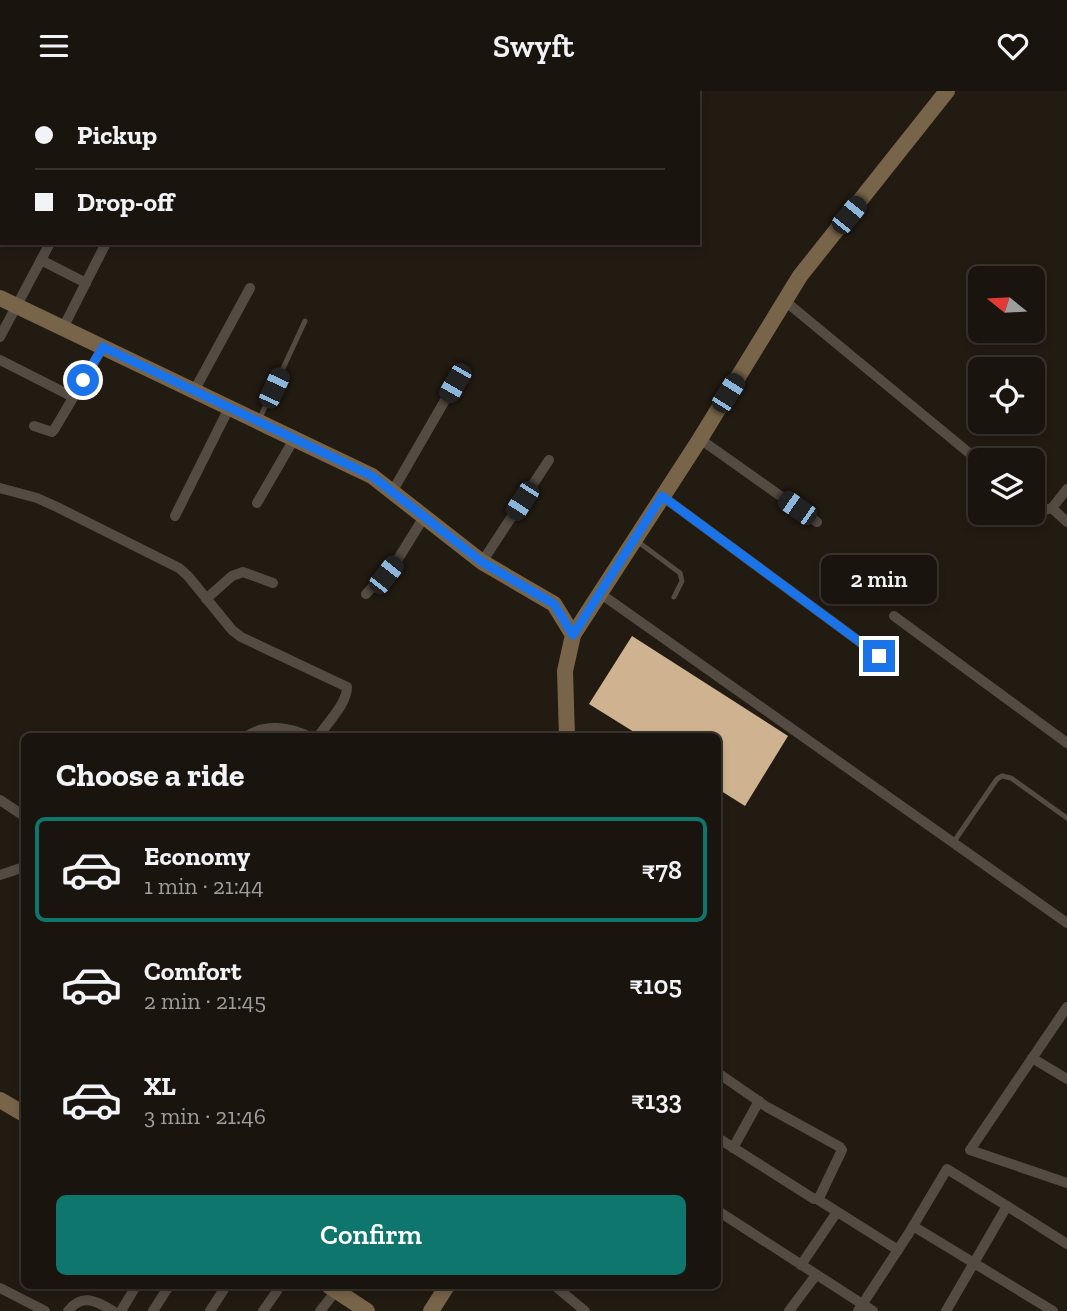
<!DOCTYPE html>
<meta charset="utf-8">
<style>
body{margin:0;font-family:"Zilla Slab",serif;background:#231d17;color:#f1f3f6;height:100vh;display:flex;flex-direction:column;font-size:26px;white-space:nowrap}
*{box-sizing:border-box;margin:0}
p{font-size:23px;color:#9f9e9e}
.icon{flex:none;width:38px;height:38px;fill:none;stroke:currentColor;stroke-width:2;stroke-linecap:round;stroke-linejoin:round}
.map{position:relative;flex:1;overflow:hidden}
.panel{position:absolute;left:21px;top:642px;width:700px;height:556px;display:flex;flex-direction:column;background:#1a140e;border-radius:10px;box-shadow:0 4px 10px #0003,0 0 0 2px #38332e}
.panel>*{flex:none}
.top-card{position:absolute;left:0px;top:0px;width:700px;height:154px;box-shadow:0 4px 10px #0003,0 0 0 2px #38332e;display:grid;align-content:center;height:154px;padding:0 35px;background:#1a140e}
.needle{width:46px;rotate:288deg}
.controls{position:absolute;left:968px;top:175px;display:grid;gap:14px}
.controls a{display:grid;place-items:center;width:77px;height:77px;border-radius:10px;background:#1a140e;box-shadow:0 4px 10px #0003,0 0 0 2px #38332e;font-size:35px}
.end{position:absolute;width:32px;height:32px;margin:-16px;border:9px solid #1a73e8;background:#fff;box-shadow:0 0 0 4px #fff}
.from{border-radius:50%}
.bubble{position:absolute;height:49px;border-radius:10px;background:#1a140e;box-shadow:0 4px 10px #0003,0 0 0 2px #38332e;font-size:23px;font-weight:600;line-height:49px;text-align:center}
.car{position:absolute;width:21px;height:42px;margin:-21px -10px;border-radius:9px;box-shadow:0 0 5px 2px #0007;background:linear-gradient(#222 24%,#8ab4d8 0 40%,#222 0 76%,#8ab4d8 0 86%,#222 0)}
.top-card b{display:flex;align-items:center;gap:24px;height:66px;font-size:26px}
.top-card b+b{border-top:2px solid #38332e}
.top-card i{width:18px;height:18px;background:#f1f3f6}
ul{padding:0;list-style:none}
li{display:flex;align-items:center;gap:21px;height:105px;margin:0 14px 10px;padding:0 21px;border:4px solid transparent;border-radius:10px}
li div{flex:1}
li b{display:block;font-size:26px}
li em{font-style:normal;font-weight:600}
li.active{border-color:#0f766e}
li>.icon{width:63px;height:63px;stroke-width:1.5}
h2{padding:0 35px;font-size:32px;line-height:84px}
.primary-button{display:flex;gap:14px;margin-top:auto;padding:14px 35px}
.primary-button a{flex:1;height:80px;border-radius:10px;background:#0f766e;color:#fff;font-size:28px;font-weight:600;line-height:80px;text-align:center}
header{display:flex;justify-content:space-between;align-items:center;height:91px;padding:0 35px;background:#1a140e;font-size:32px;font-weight:600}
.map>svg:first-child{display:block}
</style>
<header><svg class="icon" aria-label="menu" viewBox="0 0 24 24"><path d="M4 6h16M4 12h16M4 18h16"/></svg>Swyft<svg class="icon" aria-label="heart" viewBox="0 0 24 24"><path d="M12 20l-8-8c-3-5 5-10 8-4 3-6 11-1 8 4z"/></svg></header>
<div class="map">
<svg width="1067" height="1220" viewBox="0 0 1067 1220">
<rect width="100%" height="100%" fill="#221b12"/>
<!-- building -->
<polygon fill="#cfb390" points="632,545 788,645 745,715 718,698 718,646 642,646 589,613"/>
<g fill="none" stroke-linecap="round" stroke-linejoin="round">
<!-- lane -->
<g stroke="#544c42" stroke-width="5">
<polyline points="259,329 305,230"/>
<polyline points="637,450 680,482 682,490 674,506"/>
<polyline points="953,752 997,688 1002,685 1011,687 1067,727"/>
</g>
<!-- street -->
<g stroke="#544c42" stroke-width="10">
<polyline points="0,2 2,2"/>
<polyline points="51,2 52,0"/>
<polyline points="0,26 2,27"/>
<polyline points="0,141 2,142"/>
<polyline points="41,169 86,192"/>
<polyline points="785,210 980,371"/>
<polyline points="63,237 106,152"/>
<polyline points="0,246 50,152"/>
<polyline points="0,269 73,306"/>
<polyline points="194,300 250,197"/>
<polyline points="34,335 52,341 54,339 103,256"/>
<polyline points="700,348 817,431"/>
<path d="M0,397L37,407L57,416L179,477L188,485L232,539L241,546L347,596C347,613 327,632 318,646"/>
<polyline points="392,401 455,292"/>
<polyline points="662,405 879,565"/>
<polyline points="257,412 294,348"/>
<polyline points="1032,413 1045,419 1052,417 1067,398"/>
<polyline points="1052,417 1067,431"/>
<polyline points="175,425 229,317"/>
<polyline points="482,471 549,369"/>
<polyline points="366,503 398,468 424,426"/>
<polyline points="601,503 1067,832"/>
<polyline points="206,508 232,485 243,481 273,492"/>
<polyline points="894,525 1067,652"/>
<path d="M246,646C264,632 290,636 310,646"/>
<polyline points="0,709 24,725"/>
<polyline points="0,784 24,776"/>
<polyline points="1067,916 970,1059 1067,1092"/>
<polyline points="1032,967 1067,988"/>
<polyline points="718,982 767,1016 840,1056 842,1059 819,1107 814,1108 718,1047"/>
<polyline points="733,1057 759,1010"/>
<polyline points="817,1108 898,1159"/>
<polyline points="718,1120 873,1220"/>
<polyline points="913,1135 1053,1220"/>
<polyline points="801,1174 837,1121"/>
<polyline points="555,1195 585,1220"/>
<polyline points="0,1197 45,1220"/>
<path d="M68,1220C82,1202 97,1210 113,1220"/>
<polyline points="121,1220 136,1195"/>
<polyline points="153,1220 169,1195"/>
<polyline points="210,1220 226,1195"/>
<polyline points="263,1220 277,1200"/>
<polyline points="320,1220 336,1200"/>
<polyline points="789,1220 816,1184"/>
<polyline points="858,1220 909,1142 947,1078 1007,1115"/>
<polyline points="946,1220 1007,1115 1067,1153"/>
</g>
<!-- secondary -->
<g stroke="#786449" stroke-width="16">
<polyline points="0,207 372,385 482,471 554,513 573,544 565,580 567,646"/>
<polyline points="573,544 700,348 800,185 947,0"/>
<polyline points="0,1009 24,1023"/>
<polyline points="329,1195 367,1220"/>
<polyline points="431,1220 447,1195"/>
</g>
</g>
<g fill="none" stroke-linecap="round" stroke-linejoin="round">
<!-- route -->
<polyline stroke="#1a73e8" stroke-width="9" points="83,289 103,256 372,385 482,471 554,513 573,544 662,405 879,565"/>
</g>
</svg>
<div class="controls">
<a><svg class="needle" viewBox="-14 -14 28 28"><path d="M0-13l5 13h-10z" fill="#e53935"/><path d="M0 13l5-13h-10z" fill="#9f9e9e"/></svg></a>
<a><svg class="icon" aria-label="locate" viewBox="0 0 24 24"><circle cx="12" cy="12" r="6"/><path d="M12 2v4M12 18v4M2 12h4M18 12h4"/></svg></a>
<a><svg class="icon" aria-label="layers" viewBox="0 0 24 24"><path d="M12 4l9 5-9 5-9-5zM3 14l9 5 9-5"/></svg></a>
</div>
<i class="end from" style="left:83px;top:289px"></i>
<i class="end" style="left:879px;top:565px"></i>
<div class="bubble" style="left:821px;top:464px;width:116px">2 min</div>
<i class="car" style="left:849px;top:124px;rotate:39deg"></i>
<i class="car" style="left:455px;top:292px;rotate:210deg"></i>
<i class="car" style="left:274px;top:297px;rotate:25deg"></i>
<i class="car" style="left:728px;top:302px;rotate:32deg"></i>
<i class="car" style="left:522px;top:410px;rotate:213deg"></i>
<i class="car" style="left:797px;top:417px;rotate:305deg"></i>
<i class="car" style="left:386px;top:484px;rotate:38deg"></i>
<div class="top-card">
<b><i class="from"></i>Pickup</b>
<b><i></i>Drop-off</b>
</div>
<section class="panel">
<h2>Choose a ride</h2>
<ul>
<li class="active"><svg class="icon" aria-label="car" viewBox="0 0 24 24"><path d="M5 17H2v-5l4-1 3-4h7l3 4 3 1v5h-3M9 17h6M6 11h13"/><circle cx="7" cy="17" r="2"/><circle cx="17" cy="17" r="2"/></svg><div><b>Economy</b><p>1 min · 21:44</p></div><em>₹78</em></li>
<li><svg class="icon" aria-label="car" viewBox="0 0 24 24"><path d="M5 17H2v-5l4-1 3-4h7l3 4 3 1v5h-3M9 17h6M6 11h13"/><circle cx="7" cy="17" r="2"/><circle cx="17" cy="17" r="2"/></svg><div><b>Comfort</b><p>2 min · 21:45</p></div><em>₹105</em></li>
<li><svg class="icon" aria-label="car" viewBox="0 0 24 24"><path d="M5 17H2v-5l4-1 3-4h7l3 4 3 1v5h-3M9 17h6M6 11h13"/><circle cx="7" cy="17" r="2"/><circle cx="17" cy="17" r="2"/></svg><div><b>XL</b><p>3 min · 21:46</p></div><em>₹133</em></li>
</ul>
<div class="primary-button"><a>Confirm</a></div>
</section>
</div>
